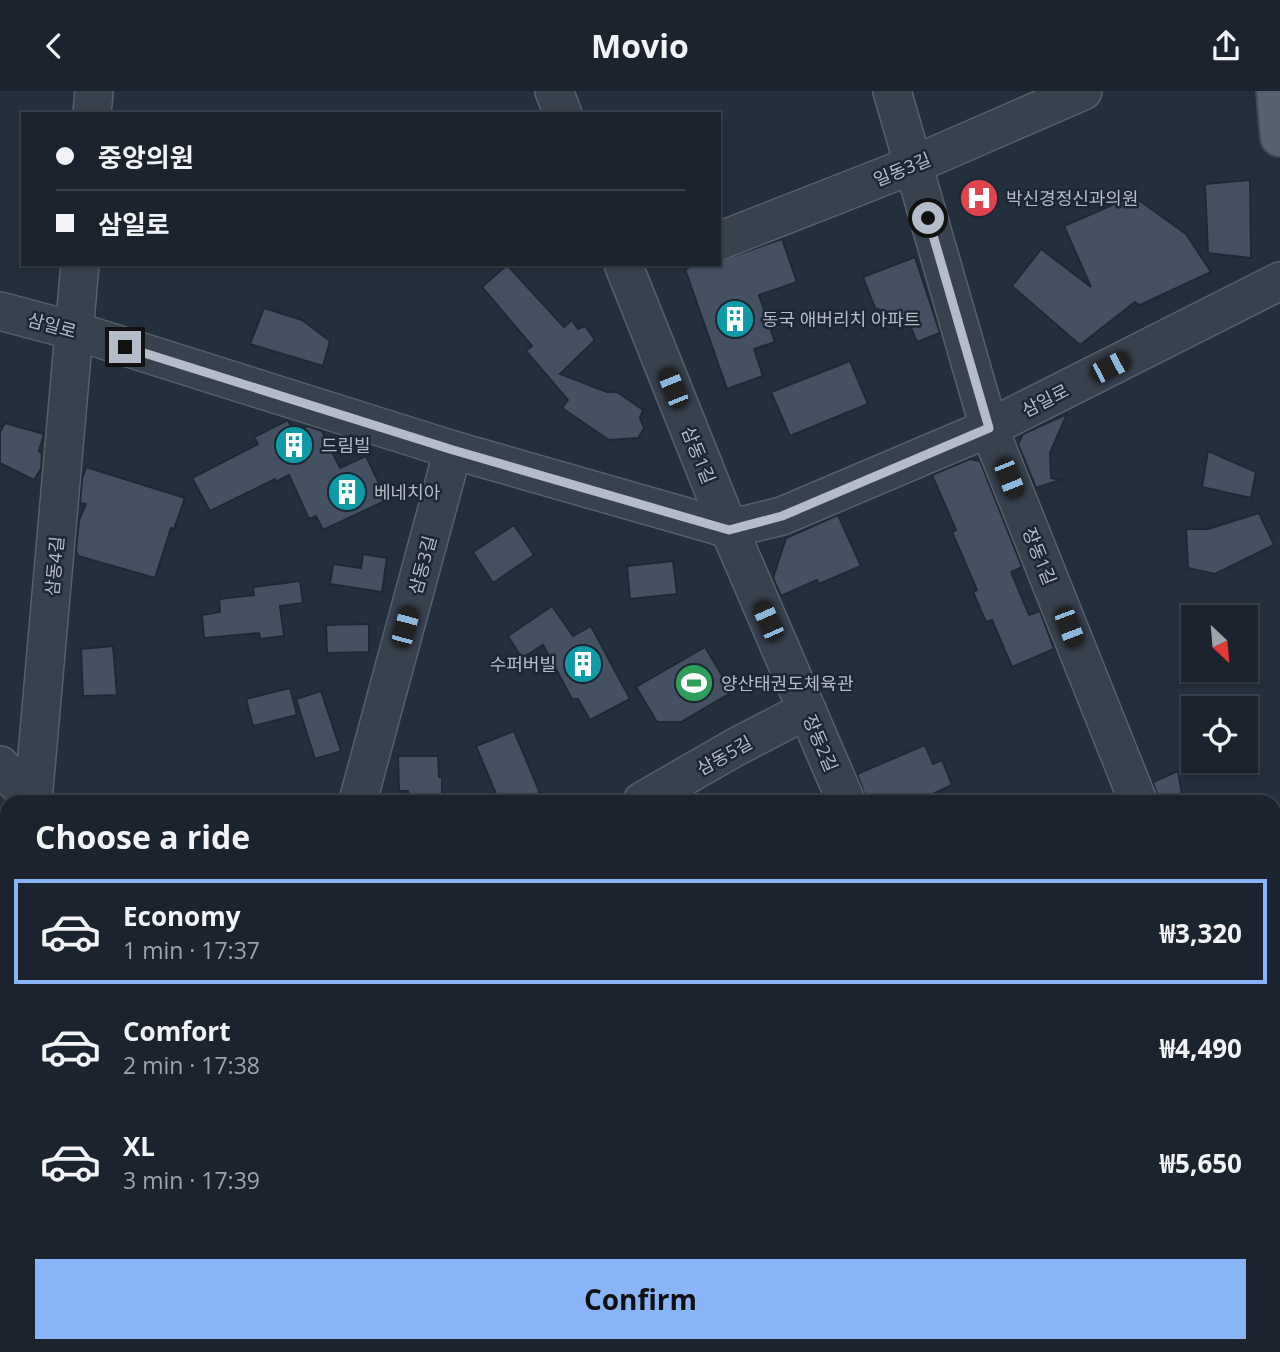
<!DOCTYPE html>
<meta charset="utf-8">
<style>
body{margin:0;font-family:"Open Sans","Noto Sans KR",sans-serif;background:#282f3a;color:#f1f3f6;height:100vh;display:flex;flex-direction:column;font-size:26px;white-space:nowrap}
*{box-sizing:border-box;margin:0}
p{font-size:23px;color:#a0a4aa}
.icon{flex:none;width:38px;height:38px;fill:none;stroke:currentColor;stroke-width:2;stroke-linecap:round;stroke-linejoin:round}
.map{position:relative;flex:1;overflow:hidden}
.details{position:absolute;left:0px;top:704px;width:1281px;height:558px;display:flex;flex-direction:column;background:#1b232e;border-radius:21px 21px 0 0;box-shadow:0 2px 5px #0004,0 0 0 2px #39404a}
.details>*{flex:none}
.top-card{position:absolute;left:21px;top:21px;width:700px;height:154px;border-radius:0px;box-shadow:0 2px 5px #0004,0 0 0 2px #39404a;display:grid;align-content:center;height:154px;padding:0 35px;background:#1b232e}
.needle{width:46px;rotate:154deg}
.controls{position:absolute;left:1181px;top:514px;display:grid;gap:14px}
.controls a{display:grid;place-items:center;width:77px;height:77px;border-radius:0px;background:#1b232e;box-shadow:0 2px 5px #0004,0 0 0 2px #39404a;font-size:35px}
.end{position:absolute;width:32px;height:32px;margin:-16px;border:9px solid #b4bcc9;background:#111;box-shadow:0 0 0 4px #111}
.from{border-radius:50%}
.car{position:absolute;width:21px;height:42px;margin:-21px -10px;border-radius:9px;box-shadow:0 0 5px 2px #0007;background:linear-gradient(#222 24%,#8ab4d8 0 40%,#222 0 76%,#8ab4d8 0 86%,#222 0)}
.top-card b{display:flex;align-items:center;gap:24px;height:66px;font-size:26px}
.top-card b+b{border-top:2px solid #39404a}
.top-card i{width:18px;height:18px;background:#f1f3f6}
ul{padding:0;list-style:none}
li{display:flex;align-items:center;gap:21px;height:105px;margin:0 14px 10px;padding:0 21px;border:4px solid transparent;border-radius:0px}
li div{flex:1}
li b{display:block;font-size:26px}
li em{font-style:normal;font-weight:700}
li.current{border-color:#8ab4f8}
li>.icon{width:63px;height:63px;stroke-width:1.5}
h2{padding:0 35px;font-size:32px;line-height:84px}
.primary-button{display:flex;gap:14px;margin-top:auto;padding:14px 35px}
.primary-button a{flex:1;height:80px;border-radius:0px;background:#8ab4f8;color:#111;font-size:28px;font-weight:700;line-height:80px;text-align:center}
header{display:flex;justify-content:space-between;align-items:center;height:91px;padding:0 35px;background:#1b232e;font-size:32px;font-weight:700}
.map>svg:first-child{display:block}
</style>
<header><svg class="icon" aria-label="back" viewBox="0 0 24 24"><path d="M15 5l-7 7 7 7"/></svg>Movio<svg class="icon" aria-label="share" viewBox="0 0 24 24"><path d="M12 15V3M7 8l5-5 5 5M5 13v7h14v-7"/></svg></header>
<div class="map">
<svg width="1280" height="1261" viewBox="0 0 1280 1261">
<rect width="100%" height="100%" fill="#242f3e"/>
<!-- building -->
<g fill="#455162" stroke="#1f2835" stroke-width="2">
<polygon points="1250,89 1251,167 1208,162 1205,93"/>
<polygon points="1133,105 1186,143 1211,181 1140,214 1135,211 1080,254 1012,195 1041,158 1091,196 1064,135"/>
<polygon points="782,148 797,191 759,204 775,251 754,258 763,285 727,298 685,178 698,173 719,173 719,170"/>
<polygon points="915,166 940,242 917,251 908,230 875,217 863,186"/>
<polygon points="507,174 564,236 572,229 578,238 585,235 595,249 560,283 607,301 617,301 643,319 640,327 644,337 638,347 609,349 562,317 568,309 526,260 532,255 482,196"/>
<polygon points="264,217 302,229 330,250 323,275 250,253"/>
<polygon points="850,270 868,313 790,345 771,301"/>
<polygon points="1067,323 1050,362 1051,387 1060,389 1036,397 1018,353 1023,343"/>
<polygon points="288,329 294,342 308,335 322,340 340,377 366,365 387,409 323,439 316,425 309,428 289,384 276,391 275,388 210,420 192,387 258,353 254,346"/>
<polygon points="5,332 44,343 39,360 42,363 41,378 34,389 0,372 0,341"/>
<polygon points="1208,360 1256,381 1251,407 1202,396"/>
<polygon points="970,368 980,370 1022,476 1011,481 1029,524 1040,520 1054,558 1012,576 992,529 986,531 973,501 977,499 952,441 956,439 932,384"/>
<polygon points="86,376 185,407 174,438 171,437 155,487 78,465 76,460 79,429 86,413 80,412 82,388"/>
<polygon points="1259,422 1274,454 1215,483 1188,477 1186,438 1208,438"/>
<polygon points="838,424 861,475 819,493 817,489 781,505 773,487 786,447"/>
<polygon points="514,434 534,464 493,492 473,461"/>
<polygon points="363,463 387,467 382,501 330,493 333,473 361,477"/>
<polygon points="673,470 677,503 630,508 627,475"/>
<polygon points="300,490 303,512 280,515 284,545 260,548 259,542 204,547 202,524 220,521 219,508 254,504 253,496"/>
<polygon points="552,515 573,545 591,535 630,608 590,629 578,608 572,608 543,554 522,567 508,545"/>
<polygon points="369,533 369,561 327,562 326,534"/>
<polygon points="113,555 117,604 83,605 81,558"/>
<polygon points="705,556 732,601 681,631 657,631 636,596"/>
<polygon points="290,597 297,624 253,635 246,608"/>
<polygon points="321,600 341,660 315,668 296,608"/>
<polygon points="514,640 540,702 518,710 499,710 476,655"/>
<polygon points="925,654 933,673 942,669 952,694 926,706 928,710 867,710 857,683"/>
<polygon points="398,665 438,665 439,686 442,686 442,710 408,710 408,700 399,700"/>
<polygon points="1178,680 1183,710 1159,710 1153,691"/>
</g>
<g fill="none" stroke-linecap="round" stroke-linejoin="round">
<!-- minor casing -->
<g stroke="#565f6c" stroke-width="40">
<g id="minor">
<polyline points="554,0 563,23"/>
<polyline points="892,0 989,337 1138,710"/>
<polyline points="92,23 94,0"/>
<polyline points="719,150 913,74 1083,0"/>
<polyline points="623,173 729,438 846,710"/>
<polyline points="0,220 75,240 453,359 729,438 782,425 989,337 1280,190"/>
<polyline points="0,674 33,710"/>
<polyline points="33,710 80,173"/>
<polyline points="358,710 453,359"/>
<polyline points="642,710 734,657 807,619"/>
<polyline points="1274,882 1280,879"/>
<polyline points="1274,1254 1280,1255"/>
<polyline points="499,1255 504,1261"/>
<polyline points="637,1261 647,1255"/>
<polyline points="681,1261 683,1255"/>
<polyline points="1071,1261 1072,1255"/>
</g>
</g>
<!-- major casing -->
<g stroke="#414a57" stroke-width="42">
<g id="major">
<polyline points="1276,0 1280,46"/>
<polyline points="0,1036 7,1044"/>
<polyline points="199,1255 205,1261"/>
</g>
</g>
<!-- minor -->
<use href="#minor" stroke="#38414e" stroke-width="37"/>
<!-- major -->
<use href="#major" stroke="#56606e" stroke-width="38"/>
</g>
<g fill="none" stroke-linecap="round" stroke-linejoin="round">
<!-- route -->
<polyline stroke="#b4bcc9" stroke-width="9" points="125,256 453,359 729,439 782,425 989,337 928,127"/>
</g>
<!-- icons -->
<defs>
<g id="hospital-disc" transform="scale(2.0125)"><circle r="9.5" fill="#e0444e" stroke="#1d2633"/><path d="M-5-5h3v3.5h4V-5h3V5h-3V1.5h-4V5h-3Z" fill="#fff"/></g>
<g id="building-disc" transform="scale(2.0125)"><circle r="9.5" fill="#0f9aa8" stroke="#1d2633"/><path d="M-4-6H4V6H1V3H-1V6H-4ZM-2.5-4.3h1.7v1.8h-1.7ZM.8-4.3h1.7v1.8H.8ZM-2.5-1h1.7V.8h-1.7ZM.8-1h1.7V.8H.8Z" fill="#fff"/></g>
<g id="stadium-disc" transform="scale(2.0125)"><circle r="9.5" fill="#2e9e5b" stroke="#1d2633"/><path d="M0-5a6.5 5 0 1 0 0 10a6.5 5 0 1 0 0-10ZM-3.5-1.8h7v3.6h-7Z" fill="#fff"/></g>
</defs>
<g fill-rule="evenodd">
<use href="#hospital-disc" x="979" y="107"/>
<use href="#building-disc" x="735" y="228"/>
<use href="#building-disc" x="294" y="354"/>
<use href="#building-disc" x="347" y="401"/>
<use href="#building-disc" x="583" y="573"/>
<use href="#stadium-disc" x="694" y="592"/>
</g>
<g text-anchor="middle" dominant-baseline="central" stroke-width="5" stroke-linejoin="round" paint-order="stroke">
<!-- street labels -->
<g font-size="18" fill="#b4bcc9" stroke="#1d2633">
<text transform="translate(902 78) rotate(-22)">일동3길</text>
<text transform="translate(52 234) rotate(15)">삼일로</text>
<text transform="translate(1045 309) rotate(-27)">삼일로</text>
<text transform="translate(699 364) rotate(68)">삼동1길</text>
<text transform="translate(1040 465) rotate(68)">장동1길</text>
<text transform="translate(422 474) rotate(-75)">삼동3길</text>
<text transform="translate(54 475) rotate(-85)">삼동4길</text>
<text transform="translate(821 652) rotate(67)">장동2길</text>
<text transform="translate(724 664) rotate(-29)">삼동5길</text>
</g>
<!-- poi labels -->
<g font-size="18" fill="#b4bcc9" stroke="#1d2633" text-anchor="start">
<text x="1006" y="107">박신경정신과의원</text>
<text x="762" y="228">동국 애버리치 아파트</text>
<text x="321" y="354">드림빌</text>
<text x="374" y="401">베네치아</text>
<text x="556" y="573" text-anchor="end">수퍼버빌</text>
<text x="721" y="592">양산태권도체육관</text>
</g>
</g>
</svg>
<div class="controls">
<a><svg class="needle" viewBox="-14 -14 28 28"><path d="M0-13l5 13h-10z" fill="#e53935"/><path d="M0 13l5-13h-10z" fill="#a0a4aa"/></svg></a>
<a><svg class="icon" aria-label="locate" viewBox="0 0 24 24"><circle cx="12" cy="12" r="6"/><path d="M12 2v4M12 18v4M2 12h4M18 12h4"/></svg></a>
</div>
<i class="end from" style="left:928px;top:127px"></i>
<i class="end" style="left:125px;top:256px"></i>
<i class="car" style="left:1110px;top:276px;rotate:63deg"></i>
<i class="car" style="left:673px;top:297px;rotate:338deg"></i>
<i class="car" style="left:1009px;top:387px;rotate:158deg"></i>
<i class="car" style="left:768px;top:530px;rotate:336deg"></i>
<i class="car" style="left:405px;top:536px;rotate:15deg"></i>
<i class="car" style="left:1069px;top:536px;rotate:159deg"></i>
<div class="top-card">
<b><i class="from"></i>중앙의원</b>
<b><i></i>삼일로</b>
</div>
<section class="details">
<h2>Choose a ride</h2>
<ul>
<li class="current"><svg class="icon" aria-label="car" viewBox="0 0 24 24"><path d="M5 17H2v-5l4-1 3-4h7l3 4 3 1v5h-3M9 17h6M6 11h13"/><circle cx="7" cy="17" r="2"/><circle cx="17" cy="17" r="2"/></svg><div><b>Economy</b><p>1 min · 17:37</p></div><em>₩3,320</em></li>
<li><svg class="icon" aria-label="car" viewBox="0 0 24 24"><path d="M5 17H2v-5l4-1 3-4h7l3 4 3 1v5h-3M9 17h6M6 11h13"/><circle cx="7" cy="17" r="2"/><circle cx="17" cy="17" r="2"/></svg><div><b>Comfort</b><p>2 min · 17:38</p></div><em>₩4,490</em></li>
<li><svg class="icon" aria-label="car" viewBox="0 0 24 24"><path d="M5 17H2v-5l4-1 3-4h7l3 4 3 1v5h-3M9 17h6M6 11h13"/><circle cx="7" cy="17" r="2"/><circle cx="17" cy="17" r="2"/></svg><div><b>XL</b><p>3 min · 17:39</p></div><em>₩5,650</em></li>
</ul>
<div class="primary-button"><a>Confirm</a></div>
</section>
</div>
